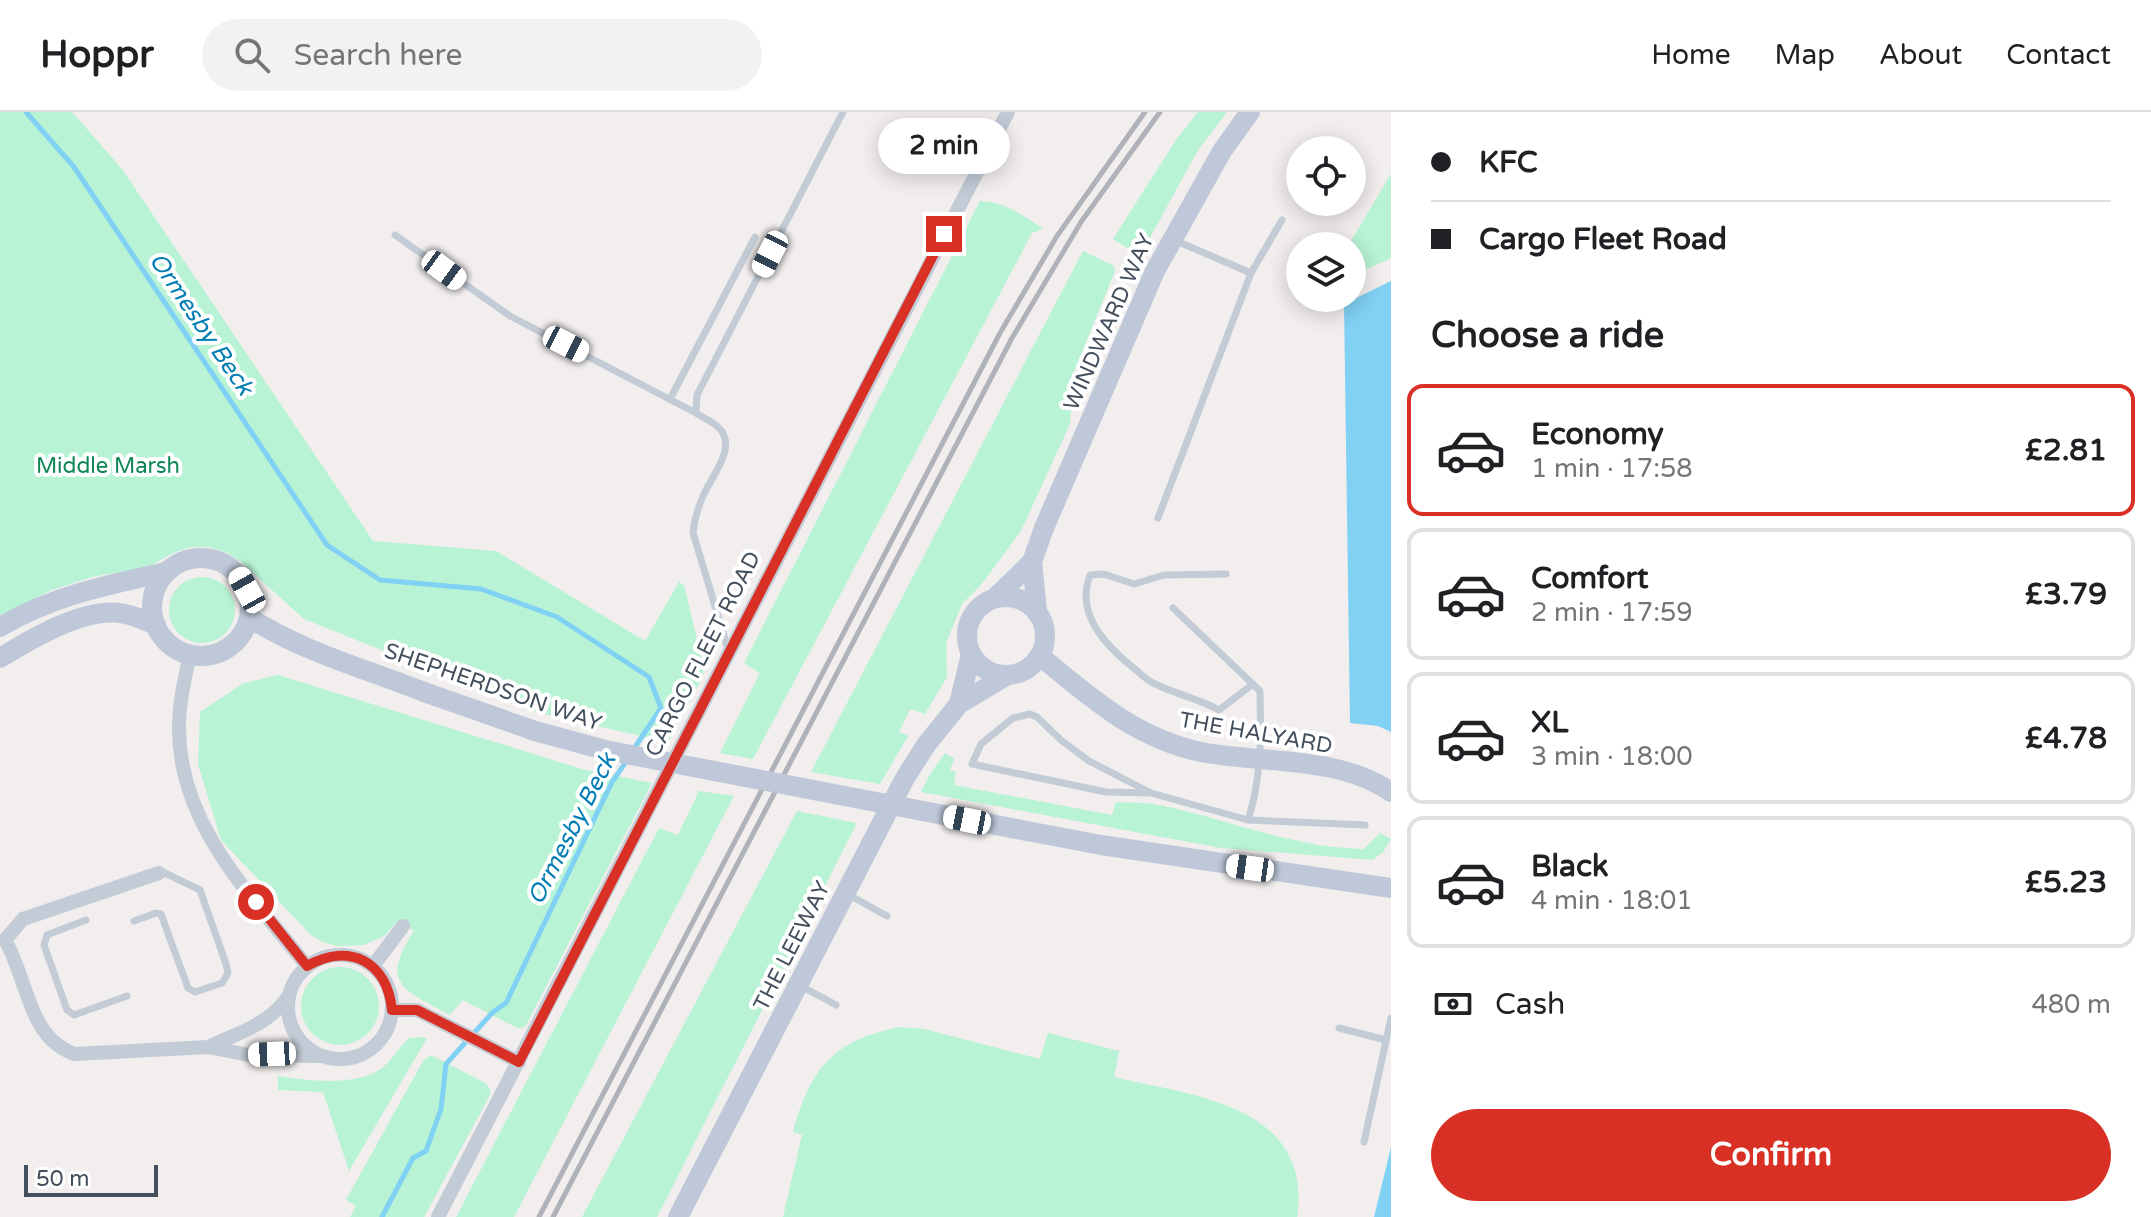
<!DOCTYPE html>
<meta charset="utf-8">
<style>
body{margin:0;font-family:"Varela Round",sans-serif;background:#f2f2f2;color:#202124;height:100vh;display:flex;flex-direction:column;font-size:30px;white-space:nowrap}
*{box-sizing:border-box;margin:0}
p{font-size:26px;color:#757577}
.icon{flex:none;width:44px;height:44px;fill:none;stroke:currentColor;stroke-width:2;stroke-linecap:round;stroke-linejoin:round}
.map{position:relative;flex:1;overflow:hidden}
.details{display:flex;flex-direction:column;background:#fff;width:760px}
.details>*{flex:none}
.top-card{display:grid;align-content:center;height:176px;padding:0 40px;background:#fff}
.fabs{position:absolute;left:1286px;top:24px;display:grid;gap:16px}
.fabs a{display:grid;place-items:center;width:80px;height:80px;border-radius:50%;background:#fff;box-shadow:0 4px 20px #0003;font-size:40px}
.scale{position:absolute;left:24px;bottom:20px;width:134px;box-sizing:border-box;padding-left:8px;border:4px solid #444f5d;border-top:0;font-size:22px;line-height:28px;white-space:nowrap;color:#444f5d;-webkit-text-stroke:6px #fff;paint-order:stroke}
.end{position:absolute;width:36px;height:36px;margin:-18px;border:10px solid #d93025;background:#fff;box-shadow:0 0 0 4px #fff}
.from{border-radius:50%}
.bubble{position:absolute;height:56px;border-radius:28px;background:#fff;box-shadow:0 4px 20px #0003;font-size:26px;font-weight:700;line-height:56px;text-align:center}
.car{position:absolute;width:24px;height:48px;margin:-24px -12px;border-radius:10px;box-shadow:0 0 6px 2px #0007;background:linear-gradient(#fff 24%,#345 0 40%,#fff 0 76%,#345 0 86%,#fff 0)}
.top-card b{display:flex;align-items:center;gap:28px;height:76px;font-size:30px}
.top-card b+b{border-top:2px solid #e0e0e0}
.top-card i{width:20px;height:20px;background:#202124}
ul{padding:0;list-style:none}
li{display:flex;align-items:center;gap:24px;height:132px;margin:0 16px 12px;padding:0 24px;border:4px solid #e0e0e0;border-radius:16px}
li div{flex:1}
li b{display:block;font-size:30px}
li em{font-style:normal;font-weight:700}
li.on{border-color:#d93025}
li>.icon{width:72px;height:72px;stroke-width:1.5}
h2{padding:0 40px;font-size:36px;line-height:96px}
.pay{display:flex;align-items:center;gap:20px;height:88px;padding:0 40px;font-size:30px}
.pay p{margin-inline-start:auto}
.primary-button{display:flex;gap:16px;margin-top:auto;padding:16px 40px}
.primary-button a{flex:1;height:92px;border-radius:48px;background:#d93025;color:#fff;font-size:32px;font-weight:700;line-height:92px;text-align:center}
header{display:flex;align-items:center;gap:48px;box-sizing:border-box;height:112px;padding:0 40px;background:#fff;border-bottom:2px solid #e0e0e0}
header strong{font-size:38px}
nav{display:flex;gap:44px;margin-inline-start:auto;font-size:28px}
.search{width:560px;height:72px;background:#f2f2f2;display:flex;align-items:center;gap:20px;box-sizing:border-box;padding:0 28px;border-radius:44px;color:#757577;font-size:30px}
main{display:flex;flex:1;min-height:0}
.map>svg:first-child{display:block}
</style>
<header>
<strong>Hoppr</strong>
<div class="search"><svg class="icon" aria-label="search" viewBox="0 0 24 24"><circle cx="10" cy="10" r="6"/><path d="M15 15l6 6"/></svg>Search here</div>
<nav><a>Home</a><a>Map</a><a>About</a><a>Contact</a></nav>
</header>
<main>
<div class="map">
<svg width="1391" height="1105" viewBox="0 0 1391 1105">
<rect width="100%" height="100%" fill="#f1eeed"/>
<!-- green -->
<g fill="#b7f3d4">
<polygon points="0,0 72,0 122,57 373,429 496,439 645,529 679,470 684,473 703,552 703,564 668,630 539,601 304,507 241,450 226,440 208,435 191,435 173,441 148,455 92,465 52,478 0,503"/>
<polygon points="1198,0 1227,0 1198,38 1140,144 1113,127 1176,28"/>
<polygon points="1391,62 1391,146 1352,164 1352,134 1348,134"/>
<path d="M980,89C1004,89 1024,104 1043,117L1032,121L753,647L720,641L760,561L744,551Z"/>
<polygon points="1083,139 1114,154 1115,159 1074,260 1070,312 1021,419 981,473 962,492 946,531 947,565 925,602 910,597 899,620 908,624 880,672 811,660"/>
<circle cx="202" cy="498" r="33"/>
<path d="M278,563L582,657L652,671L525,915L517,916L463,888L450,903C404,877 379,873 414,819L398,809L384,824L364,833L336,834L323,830L312,824L221,728L198,652L200,600L244,571Z"/>
<path d="M945,641L954,647L950,658L956,660L954,673L1112,703L1116,690C1130,691 1145,690 1159,693C1228,707 1293,736 1364,737L1380,721L1391,727L1383,740L1373,748L1221,736L921,680L930,662Z"/>
<polygon points="699,679 734,684 514,1105 456,1105 659,716 678,723"/>
<polygon points="797,699 857,711 657,1105 582,1105"/>
<circle cx="340" cy="894" r="39"/>
<path d="M900,915L924,917L1040,947L1048,921L1119,939L1114,965C1194,984 1313,993 1297,1105H783L802,1023L793,1020C810,957 833,928 900,915Z"/>
<path d="M420,925L427,926L349,1059L323,980L278,978V964C307,969 359,975 383,955C393,947 399,935 409,926Z"/>
<polygon points="431,943 485,971 490,977 490,983 424,1105 350,1105 356,1094 346,1088 423,949"/>
</g>
<!-- water -->
<g fill="#80d1f4">
<polygon points="1391,169 1391,620 1378,614 1350,611 1344,192"/>
<polygon points="1391,1035 1391,1105 1374,1105"/>
</g>
<g fill="none" stroke-linecap="round" stroke-linejoin="round">
<!-- stream -->
<g stroke="#80d1f4" stroke-width="5">
<polyline points="26,0 74,55 327,433 380,468 481,477 557,505 649,565 661,596 633,638"/>
<polyline points="382,1105 413,1046 426,1039 441,997 446,952 493,900 506,891 612,670 628,647"/>
</g>
<!-- lane -->
<g stroke="#c2cbd6" stroke-width="7">
<polyline points="395,123 510,204 696,301"/>
<polyline points="1251,161 1282,108"/>
<polyline points="670,287 755,125"/>
<polyline points="1158,406 1251,161 1174,128"/>
<path d="M1226,462L1164,463L1134,472L1104,462L1090,463C1076,500 1102,530 1130,553C1138,559 1146,568 1155,572C1176,582 1199,587 1219,598L1253,572"/>
<path d="M1173,496L1260,579C1261,623 1262,665 1248,708"/>
<path d="M728,537L693,421C694,408 698,396 703,384C711,365 739,334 718,315C712,309 703,306 696,301L697,283L843,0"/>
<polyline points="1151,681 1106,680 972,652 981,632 1013,606 1030,602 1037,605 1062,629 1089,649 1151,681 1248,708 1365,713"/>
<polyline points="849,783 887,804"/>
<polyline points="86,808 47,823 44,833 67,898 74,903 127,884"/>
<polyline points="134,809 156,801 161,802 188,876 195,880 222,871 228,861 226,852 200,778 165,761 159,761"/>
<polyline points="801,874 836,893"/>
<polyline points="1339,916 1386,928"/>
<polyline points="1364,1030 1391,906"/>
</g>
<!-- street -->
<g stroke="#c2cbd6" stroke-width="14">
<path d="M190,542C185,566 179,590 179,615C178,712 251,783 307,854"/>
<path d="M159,761L23,807L5,828C28,867 28,927 75,942L208,935L249,943L320,944"/>
<circle cx="340" cy="895" r="52"/>
<polyline points="373,854 403,814"/>
<polyline points="392,898 417,898 519,950"/>
<path d="M208,935C238,921 268,913 287,886"/>
<polyline points="438,1105 1008,0"/>
</g>
<!-- secondary -->
<g stroke="#bec8d9" stroke-width="20">
<circle cx="201" cy="495" r="49"/>
<circle cx="1006" cy="524" r="39"/>
<polyline points="995,486 1032,450"/>
<polyline points="1037,499 1032,450 1044,416 1155,159 1222,39 1250,0"/>
<path d="M250,506C303,540 366,557 424,580"/>
<path d="M0,515C52,484 107,473 166,460"/>
<path d="M1040,544C1090,585 1135,626 1201,640C1263,652 1337,643 1391,680"/>
<path d="M0,546C31,527 87,493 125,502C135,504 146,509 156,513"/>
<polyline points="959,592 1006,564"/>
<polyline points="1027,719 1101,733 1391,776"/>
<polyline points="678,1105 905,666 926,633 959,592 971,542"/>
</g>
<!-- rail -->
<g stroke="#afb2b9" stroke-width="5">
<polyline points="539,1105 1000,221 1057,124 1145,0"/>
<polyline points="553,1105 1012,226 1081,110 1160,0"/>
</g>
<!-- secondary-bridge -->
<polyline stroke="#bec8d9" stroke-width="20" points="424,580 535,619 605,638 1027,719"/>
</g>
<g fill="none" stroke-linecap="round" stroke-linejoin="round">
<!-- route -->
<path stroke="#d93025" stroke-width="10" d="M256,790L307,854C349,830 387,849 392,898H417L519,950L944,122"/>
</g>
<g text-anchor="middle" dominant-baseline="central" stroke-width="8" stroke-linejoin="round" paint-order="stroke">
<!-- street labels -->
<g font-size="22" fill="#444f5d" stroke="#fff">
<text transform="translate(1109 210) rotate(-66)">WINDWARD WAY</text>
<text transform="translate(703 542) rotate(-63)">CARGO FLEET ROAD</text>
<text transform="translate(493 575) rotate(19)">SHEPHERDSON WAY</text>
<text transform="translate(1256 621) rotate(10)">THE HALYARD</text>
<text transform="translate(792 834) rotate(-63)">THE LEEWAY</text>
</g>
<!-- park labels -->
<g font-size="22" fill="#0e8555" stroke="#fff">
<text x="108" y="354">Middle Marsh</text>
</g>
<!-- water labels -->
<g font-size="24" font-style="italic" fill="#007db4" stroke="#fff">
<text transform="translate(201 212) rotate(56)">Ormesby Beck</text>
<text transform="translate(572 717) rotate(-63)">Ormesby Beck</text>
</g>
</g>
</svg>
<div class="fabs">
<a><svg class="icon" aria-label="locate" viewBox="0 0 24 24"><circle cx="12" cy="12" r="6"/><path d="M12 2v4M12 18v4M2 12h4M18 12h4"/></svg></a>
<a><svg class="icon" aria-label="layers" viewBox="0 0 24 24"><path d="M12 4l9 5-9 5-9-5zM3 14l9 5 9-5"/></svg></a>
</div>
<div class="scale">50 m</div>
<i class="end from" style="left:256px;top:790px"></i>
<i class="end" style="left:944px;top:122px"></i>
<div class="bubble" style="left:878px;top:6px;width:132px">2 min</div>
<i class="car" style="left:770px;top:142px;rotate:207deg"></i>
<i class="car" style="left:444px;top:158px;rotate:126deg"></i>
<i class="car" style="left:566px;top:232px;rotate:117deg"></i>
<i class="car" style="left:247px;top:478px;rotate:331deg"></i>
<i class="car" style="left:967px;top:708px;rotate:281deg"></i>
<i class="car" style="left:1250px;top:756px;rotate:278deg"></i>
<i class="car" style="left:272px;top:942px;rotate:268deg"></i>
</div>
<section class="details">
<div class="top-card">
<b><i class="from"></i>KFC</b>
<b><i></i>Cargo Fleet Road</b>
</div>
<h2>Choose a ride</h2>
<ul>
<li class="on"><svg class="icon" aria-label="car" viewBox="0 0 24 24"><path d="M5 17H2v-5l4-1 3-4h7l3 4 3 1v5h-3M9 17h6M6 11h13"/><circle cx="7" cy="17" r="2"/><circle cx="17" cy="17" r="2"/></svg><div><b>Economy</b><p>1 min · 17:58</p></div><em>£2.81</em></li>
<li><svg class="icon" aria-label="car" viewBox="0 0 24 24"><path d="M5 17H2v-5l4-1 3-4h7l3 4 3 1v5h-3M9 17h6M6 11h13"/><circle cx="7" cy="17" r="2"/><circle cx="17" cy="17" r="2"/></svg><div><b>Comfort</b><p>2 min · 17:59</p></div><em>£3.79</em></li>
<li><svg class="icon" aria-label="car" viewBox="0 0 24 24"><path d="M5 17H2v-5l4-1 3-4h7l3 4 3 1v5h-3M9 17h6M6 11h13"/><circle cx="7" cy="17" r="2"/><circle cx="17" cy="17" r="2"/></svg><div><b>XL</b><p>3 min · 18:00</p></div><em>£4.78</em></li>
<li><svg class="icon" aria-label="car" viewBox="0 0 24 24"><path d="M5 17H2v-5l4-1 3-4h7l3 4 3 1v5h-3M9 17h6M6 11h13"/><circle cx="7" cy="17" r="2"/><circle cx="17" cy="17" r="2"/></svg><div><b>Black</b><p>4 min · 18:01</p></div><em>£5.23</em></li>
</ul>
<div class="pay"><svg class="icon" aria-label="cash" viewBox="0 0 24 24"><path d="M3 7h18v10H3z"/><circle cx="12" cy="12" r="2"/></svg>Cash<p>480 m</p></div>
<div class="primary-button"><a>Confirm</a></div>
</section>
</main>
